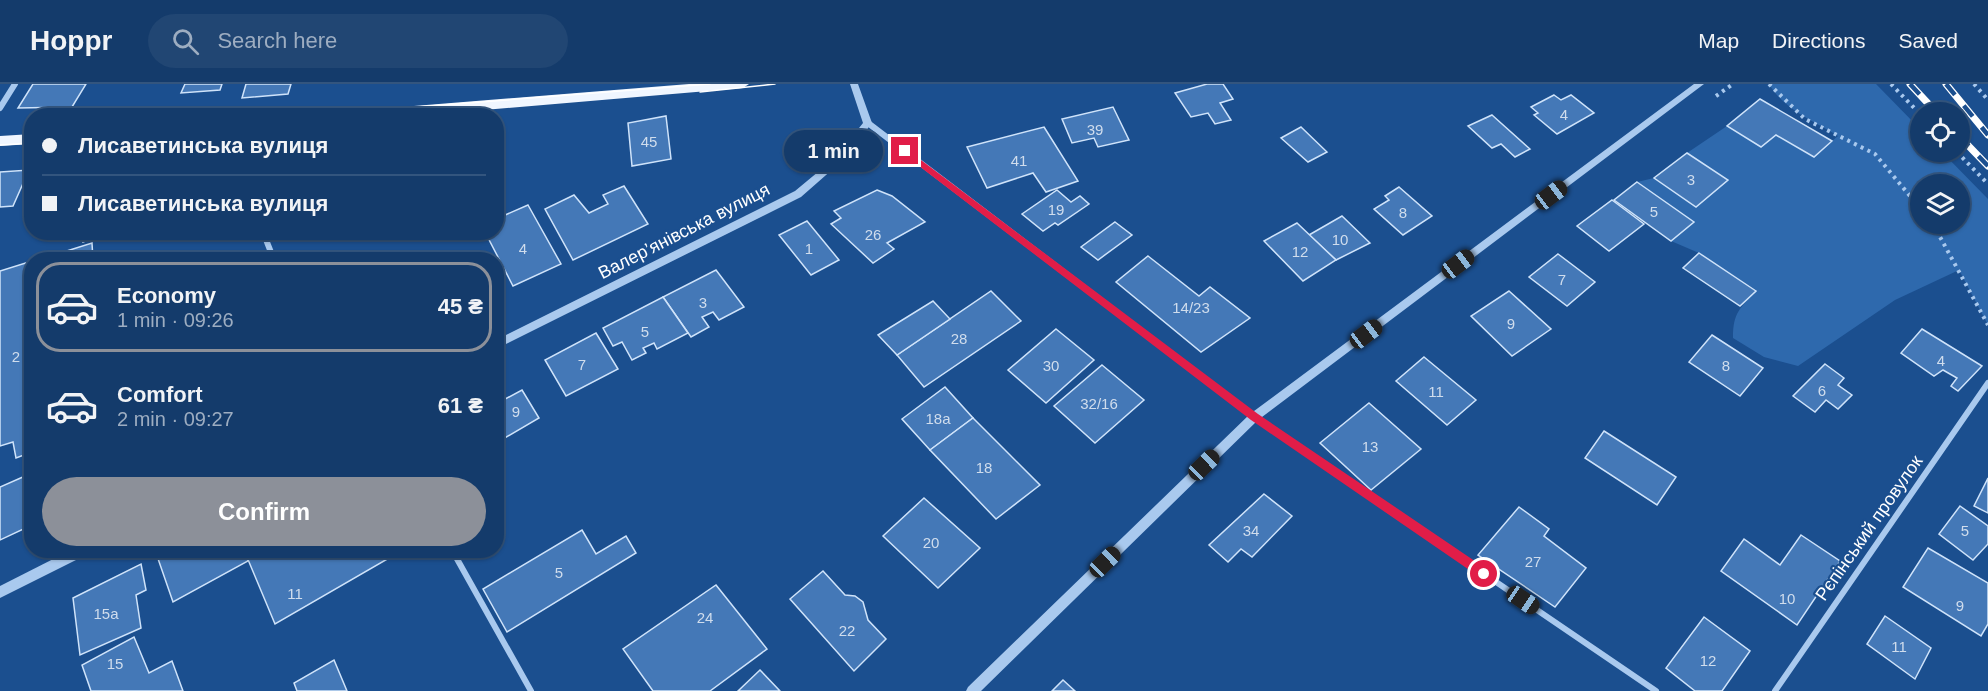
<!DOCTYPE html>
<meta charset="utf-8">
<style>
body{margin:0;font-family:Arial,sans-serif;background:#214673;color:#f1f3f6;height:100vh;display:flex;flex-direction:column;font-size:22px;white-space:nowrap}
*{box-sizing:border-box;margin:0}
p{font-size:20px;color:#9dadc1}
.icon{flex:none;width:33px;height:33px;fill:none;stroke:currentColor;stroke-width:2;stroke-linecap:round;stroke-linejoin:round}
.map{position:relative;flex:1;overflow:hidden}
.side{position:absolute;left:24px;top:168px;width:480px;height:306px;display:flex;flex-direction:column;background:#143b6b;border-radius:24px;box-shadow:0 2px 4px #0004,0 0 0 2px #33557e}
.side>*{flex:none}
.hud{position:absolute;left:24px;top:24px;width:480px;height:132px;border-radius:24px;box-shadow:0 2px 4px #0004,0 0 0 2px #33557e;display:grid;align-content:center;height:132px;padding:0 18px;background:#143b6b}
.controls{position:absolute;left:1910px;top:18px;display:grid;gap:12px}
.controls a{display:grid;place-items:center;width:60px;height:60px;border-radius:50%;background:#143b6b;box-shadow:0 2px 4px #0004,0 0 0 2px #33557e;font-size:30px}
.end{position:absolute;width:27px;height:27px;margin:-14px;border:8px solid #e11d48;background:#fff;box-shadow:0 0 0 3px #fff}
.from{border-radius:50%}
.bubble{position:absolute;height:42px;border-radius:21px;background:#143b6b;box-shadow:0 2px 4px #0004,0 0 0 2px #33557e;font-size:20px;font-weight:600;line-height:42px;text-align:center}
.car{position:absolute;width:18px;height:36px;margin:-18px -9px;border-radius:8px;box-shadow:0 0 4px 2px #0007;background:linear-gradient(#222 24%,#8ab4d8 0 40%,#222 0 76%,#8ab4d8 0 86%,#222 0)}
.hud b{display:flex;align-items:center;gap:21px;height:57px;font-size:22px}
.hud b+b{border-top:2px solid #33557e}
.hud i{width:15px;height:15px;background:#f1f3f6}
ul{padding:10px 0 0;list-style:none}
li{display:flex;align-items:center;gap:18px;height:90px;margin:0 12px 9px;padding:0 6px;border:3px solid transparent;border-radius:24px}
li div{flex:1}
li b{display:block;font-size:22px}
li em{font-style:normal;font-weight:600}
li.selected{border-color:#8c9099}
li>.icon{width:54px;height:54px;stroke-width:1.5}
.button{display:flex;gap:12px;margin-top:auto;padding:12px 18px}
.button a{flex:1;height:69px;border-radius:36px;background:#8c9099;color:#fff;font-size:24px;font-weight:600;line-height:69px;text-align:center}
header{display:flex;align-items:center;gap:36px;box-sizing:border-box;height:84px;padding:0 30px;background:#143b6b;border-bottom:2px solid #33557e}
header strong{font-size:28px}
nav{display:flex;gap:33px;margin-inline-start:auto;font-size:21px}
.search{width:420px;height:54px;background:#214673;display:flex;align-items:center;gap:15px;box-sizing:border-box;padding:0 21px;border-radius:33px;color:#9dadc1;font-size:22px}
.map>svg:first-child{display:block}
</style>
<header>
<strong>Hoppr</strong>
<div class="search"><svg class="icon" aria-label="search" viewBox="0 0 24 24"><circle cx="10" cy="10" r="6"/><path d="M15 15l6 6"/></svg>Search here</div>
<nav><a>Map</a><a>Directions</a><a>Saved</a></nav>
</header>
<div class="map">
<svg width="1988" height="607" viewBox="0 0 1988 607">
<rect width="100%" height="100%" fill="#1b4f8f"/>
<!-- green -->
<path fill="#2e69ad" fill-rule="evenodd" d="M1769,0H1876L1920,45V68H1942L1988,115V241L1959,186L1895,216L1798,282L1764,273L1733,254C1733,228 1740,225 1756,206L1699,169L1671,157L1694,138L1637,98L1654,94L1696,123L1728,96L1687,69L1727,42L1761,63L1776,51L1813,73L1838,52C1815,37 1784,26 1769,0ZM1920,100H1959V140H1920Z"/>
<!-- building -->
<g fill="#4478b7" stroke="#cfe3fa" stroke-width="1.5">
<polygon points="33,0 86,0 72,23 18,24"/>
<polygon points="185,0 222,0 220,6 181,9"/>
<polygon points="246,0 291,0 288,10 242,14"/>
<polygon points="1207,0 1223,0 1233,15 1220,19 1231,36 1215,40 1208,29 1191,33 1175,9"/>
<polygon points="1554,11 1561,16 1571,11 1594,29 1557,50 1534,31 1538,29 1531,23"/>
<polygon points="1760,15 1832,57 1814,73 1776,51 1761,63 1727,42"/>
<polygon points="1113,23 1129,56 1098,63 1094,54 1072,59 1062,35"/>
<polygon points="1492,31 1530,65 1515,73 1501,60 1492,64 1468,42"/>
<polygon points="666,32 671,75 632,82 628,39"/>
<polygon points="1044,43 1078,97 1046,108 1033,89 987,104 967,63"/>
<polygon points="1301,43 1327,68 1308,78 1281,54"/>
<polygon points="1687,69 1728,96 1696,123 1654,94"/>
<polygon points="29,86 13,122 0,123 0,88"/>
<polygon points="1637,98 1694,138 1671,157 1614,116"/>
<polygon points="624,102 648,140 573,176 545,125 574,111 589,129 608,120 603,111"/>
<polygon points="1399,103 1432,132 1403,151 1374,125 1389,116 1385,112"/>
<polygon points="877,106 892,112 925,138 887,159 894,165 873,179 831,140 841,134 834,127"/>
<polygon points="1057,106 1071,118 1080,112 1089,120 1058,141 1055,139 1043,147 1022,130"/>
<polygon points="1612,116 1644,140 1609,167 1577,142"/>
<polygon points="528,121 561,180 513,202 485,148 496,148 496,135"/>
<polygon points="1342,132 1370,159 1336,176 1309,151"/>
<polygon points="807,137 839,176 811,191 779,151"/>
<polygon points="1115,138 1132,151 1098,176 1081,163"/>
<polygon points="1297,139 1336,176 1303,197 1264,157"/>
<polygon points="82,148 112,148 83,158"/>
<polygon points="92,159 93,176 38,176"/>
<polygon points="1699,169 1756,207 1740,222 1683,184"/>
<polygon points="1558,170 1595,198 1567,222 1529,193"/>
<polygon points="1148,172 1199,212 1210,203 1250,234 1201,268 1116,198"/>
<polygon points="32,177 32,368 16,374 13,358 0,362 0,187"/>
<polygon points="716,186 744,223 719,236 713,228 702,233 709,243 691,253 663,213"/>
<polygon points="991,207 1021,237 924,303 897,271"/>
<polygon points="1509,207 1551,245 1512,272 1471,232"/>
<polygon points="663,213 688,249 657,265 654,259 643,264 646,269 632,276 622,258 613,262 603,244"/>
<polygon points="933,217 950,235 897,271 878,251"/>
<polygon points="1056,245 1094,276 1046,319 1008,286"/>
<polygon points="1922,245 1982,282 1958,307 1951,302 1957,294 1943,286 1934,292 1901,269"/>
<polygon points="596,249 618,285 566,312 545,276"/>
<polygon points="1712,251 1763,284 1740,312 1689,278"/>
<polygon points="1424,273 1476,316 1447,341 1396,297"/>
<polygon points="1825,280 1844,294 1838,301 1852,311 1838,325 1826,316 1815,328 1793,312"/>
<polygon points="1102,281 1144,316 1095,359 1054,322"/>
<polygon points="945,303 973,334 930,366 902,335"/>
<polygon points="522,306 539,334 496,359 496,320"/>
<polygon points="1369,319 1421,365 1371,406 1320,359"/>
<polygon points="973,334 1040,401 996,435 930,366"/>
<polygon points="1604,347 1676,393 1657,421 1585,374"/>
<polygon points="32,389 32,441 0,456 0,403"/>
<polygon points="1988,394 1988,429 1974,422"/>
<polygon points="1264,410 1292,432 1252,473 1241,465 1228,478 1209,461"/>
<polygon points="924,414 980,464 938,504 883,452"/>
<polygon points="1960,422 1988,442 1988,460 1973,476 1939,450"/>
<polygon points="1519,423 1549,445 1544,452 1586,484 1555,523 1478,471"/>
<polygon points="582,446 596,470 626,452 636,469 507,548 483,505"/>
<polygon points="1801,451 1840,477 1797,541 1721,487 1744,455 1780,481"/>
<polygon points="1928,464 1988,499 1988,540 1981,552 1903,503"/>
<polygon points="155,466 244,466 248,477 173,518"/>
<polygon points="244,466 403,466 275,540"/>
<polygon points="141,480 146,506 136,511 141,544 80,571 73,514"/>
<polygon points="823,487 845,511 855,512 863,518 868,536 886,555 854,587 790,515"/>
<polygon points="716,501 767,565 710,607 653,607 623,565"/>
<polygon points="1885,532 1931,564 1915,595 1867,560"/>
<polygon points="1704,533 1750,567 1722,607 1695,607 1666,584"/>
<polygon points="134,553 149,589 172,577 183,607 91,607 82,581"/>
<polygon points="334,576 347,607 297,607 294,599"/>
<polygon points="760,586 780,607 738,607"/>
<polygon points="1063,596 1075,607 1052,607"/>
</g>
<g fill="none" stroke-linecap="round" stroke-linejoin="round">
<!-- path -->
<g stroke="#a9c9ee" stroke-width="4" stroke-dasharray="3 4.5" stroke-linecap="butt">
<polyline points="1769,0 1805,35 1875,70 1920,124"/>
<polyline points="1891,0 1920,30"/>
<polyline points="1974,0 1988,16"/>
<polyline points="1716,12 1733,0"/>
<polyline points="1957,68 1988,100"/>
<polyline points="1933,140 1988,241"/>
</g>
<!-- minor -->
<g stroke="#a9c9ee" stroke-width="6">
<polyline points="0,24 15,0"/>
<polyline points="868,39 1254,333 1656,607"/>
<polyline points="263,148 274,176"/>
<polyline points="452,466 531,607"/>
<polyline points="1775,607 1988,299"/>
</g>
<!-- tertiary -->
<g fill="#a9c9ee" fill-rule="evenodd">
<polygon points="850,0 858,0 872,39 842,77 801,113 496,265 496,256 795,107 836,73 863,39"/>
<polygon points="1694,0 1704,0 1258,336 981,607 966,607 968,603 1250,330"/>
<polygon points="71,466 90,466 88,470 0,514 0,502"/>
</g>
<!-- primary -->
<g fill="#f0f6ff" fill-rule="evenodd">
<polygon points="689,0 749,0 743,4 414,32 346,32 352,27"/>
<polygon points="32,50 32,60 0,62 0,52"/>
</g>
<!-- tram -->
<g stroke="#fff" stroke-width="1.5">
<polyline points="700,8 775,0"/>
<polyline points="301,32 710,0"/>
<polyline points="0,61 32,59"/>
</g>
<!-- rail casing -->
<g stroke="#fff" stroke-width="7">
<g id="rail">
<polyline points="1910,0 1936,28"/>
<polyline points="1946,0 1988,51"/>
<polyline points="1959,52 1988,82"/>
</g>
</g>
<!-- rail -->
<use href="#rail" stroke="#1b4f8f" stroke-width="4.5" stroke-dasharray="14" stroke-linecap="butt"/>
</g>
<!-- route -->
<polygon fill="#e11d48" points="905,64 1258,330 1488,486 1488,494 1481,494 1251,336 902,69 901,67"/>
<g text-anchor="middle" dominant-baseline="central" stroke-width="4.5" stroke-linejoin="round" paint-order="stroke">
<!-- number labels -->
<g font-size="15" fill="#d0dded">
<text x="1564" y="30">4</text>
<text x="1095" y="45">39</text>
<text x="649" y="57">45</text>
<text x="1019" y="76">41</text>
<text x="1691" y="95">3</text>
<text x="1056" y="125">19</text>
<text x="1654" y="127">5</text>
<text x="1403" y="128">8</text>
<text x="873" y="150">26</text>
<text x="1340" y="155">10</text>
<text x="523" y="164">4</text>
<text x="809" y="164">1</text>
<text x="1300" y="167">12</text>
<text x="1562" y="195">7</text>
<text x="703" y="218">3</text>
<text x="1191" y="223">14/23</text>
<text x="1511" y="239">9</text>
<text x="645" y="247">5</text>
<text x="959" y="254">28</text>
<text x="16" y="272">2</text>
<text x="1941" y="276">4</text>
<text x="582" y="280">7</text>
<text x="1051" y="281">30</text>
<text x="1726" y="281">8</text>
<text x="1822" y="306">6</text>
<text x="1436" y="307">11</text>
<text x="1099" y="319">32/16</text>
<text x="516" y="327">9</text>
<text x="938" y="334">18а</text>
<text x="1370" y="362">13</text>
<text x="984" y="383">18</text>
<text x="1251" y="446">34</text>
<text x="1965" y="446">5</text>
<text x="931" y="458">20</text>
<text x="1533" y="477">27</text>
<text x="559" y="488">5</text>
<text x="295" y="509">11</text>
<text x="1787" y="514">10</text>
<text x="1960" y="521">9</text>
<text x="106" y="529">15а</text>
<text x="705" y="533">24</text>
<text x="847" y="546">22</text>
<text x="1899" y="562">11</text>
<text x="1708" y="576">12</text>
<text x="115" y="579">15</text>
</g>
<!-- street labels -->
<g font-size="18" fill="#fff" stroke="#1b4f8f">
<text transform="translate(684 147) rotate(-27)">Валер’янівська вулиця</text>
<text transform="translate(1869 444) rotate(-55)">Рєпінський провулок</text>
</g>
</g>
</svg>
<div class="controls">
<a><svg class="icon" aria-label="locate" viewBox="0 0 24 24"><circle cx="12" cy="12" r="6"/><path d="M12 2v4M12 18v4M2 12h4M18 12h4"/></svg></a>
<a><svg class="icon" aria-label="layers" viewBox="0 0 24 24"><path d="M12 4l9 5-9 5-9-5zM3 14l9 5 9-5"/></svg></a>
</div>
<i class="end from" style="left:1484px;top:490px"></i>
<i class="end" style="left:905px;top:67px"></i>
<div class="bubble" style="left:784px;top:46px;width:99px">1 min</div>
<i class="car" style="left:1551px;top:111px;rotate:53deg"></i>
<i class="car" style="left:1458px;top:180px;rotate:53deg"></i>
<i class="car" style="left:1366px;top:250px;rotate:53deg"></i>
<i class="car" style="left:1204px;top:381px;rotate:46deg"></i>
<i class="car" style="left:1105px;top:478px;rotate:46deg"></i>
<i class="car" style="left:1523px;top:516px;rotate:124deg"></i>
<div class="hud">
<b><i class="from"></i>Лисаветинська вулиця</b>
<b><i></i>Лисаветинська вулиця</b>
</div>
<section class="side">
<ul>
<li class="selected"><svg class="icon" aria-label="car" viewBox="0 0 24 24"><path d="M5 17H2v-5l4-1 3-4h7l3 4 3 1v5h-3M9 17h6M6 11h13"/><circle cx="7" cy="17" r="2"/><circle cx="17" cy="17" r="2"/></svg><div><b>Economy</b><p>1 min · 09:26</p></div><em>45 ₴</em></li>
<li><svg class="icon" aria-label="car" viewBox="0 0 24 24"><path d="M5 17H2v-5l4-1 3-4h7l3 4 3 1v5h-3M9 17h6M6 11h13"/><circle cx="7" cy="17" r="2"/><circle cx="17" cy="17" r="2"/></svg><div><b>Comfort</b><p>2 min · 09:27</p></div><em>61 ₴</em></li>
</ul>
<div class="button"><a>Confirm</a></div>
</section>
</div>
